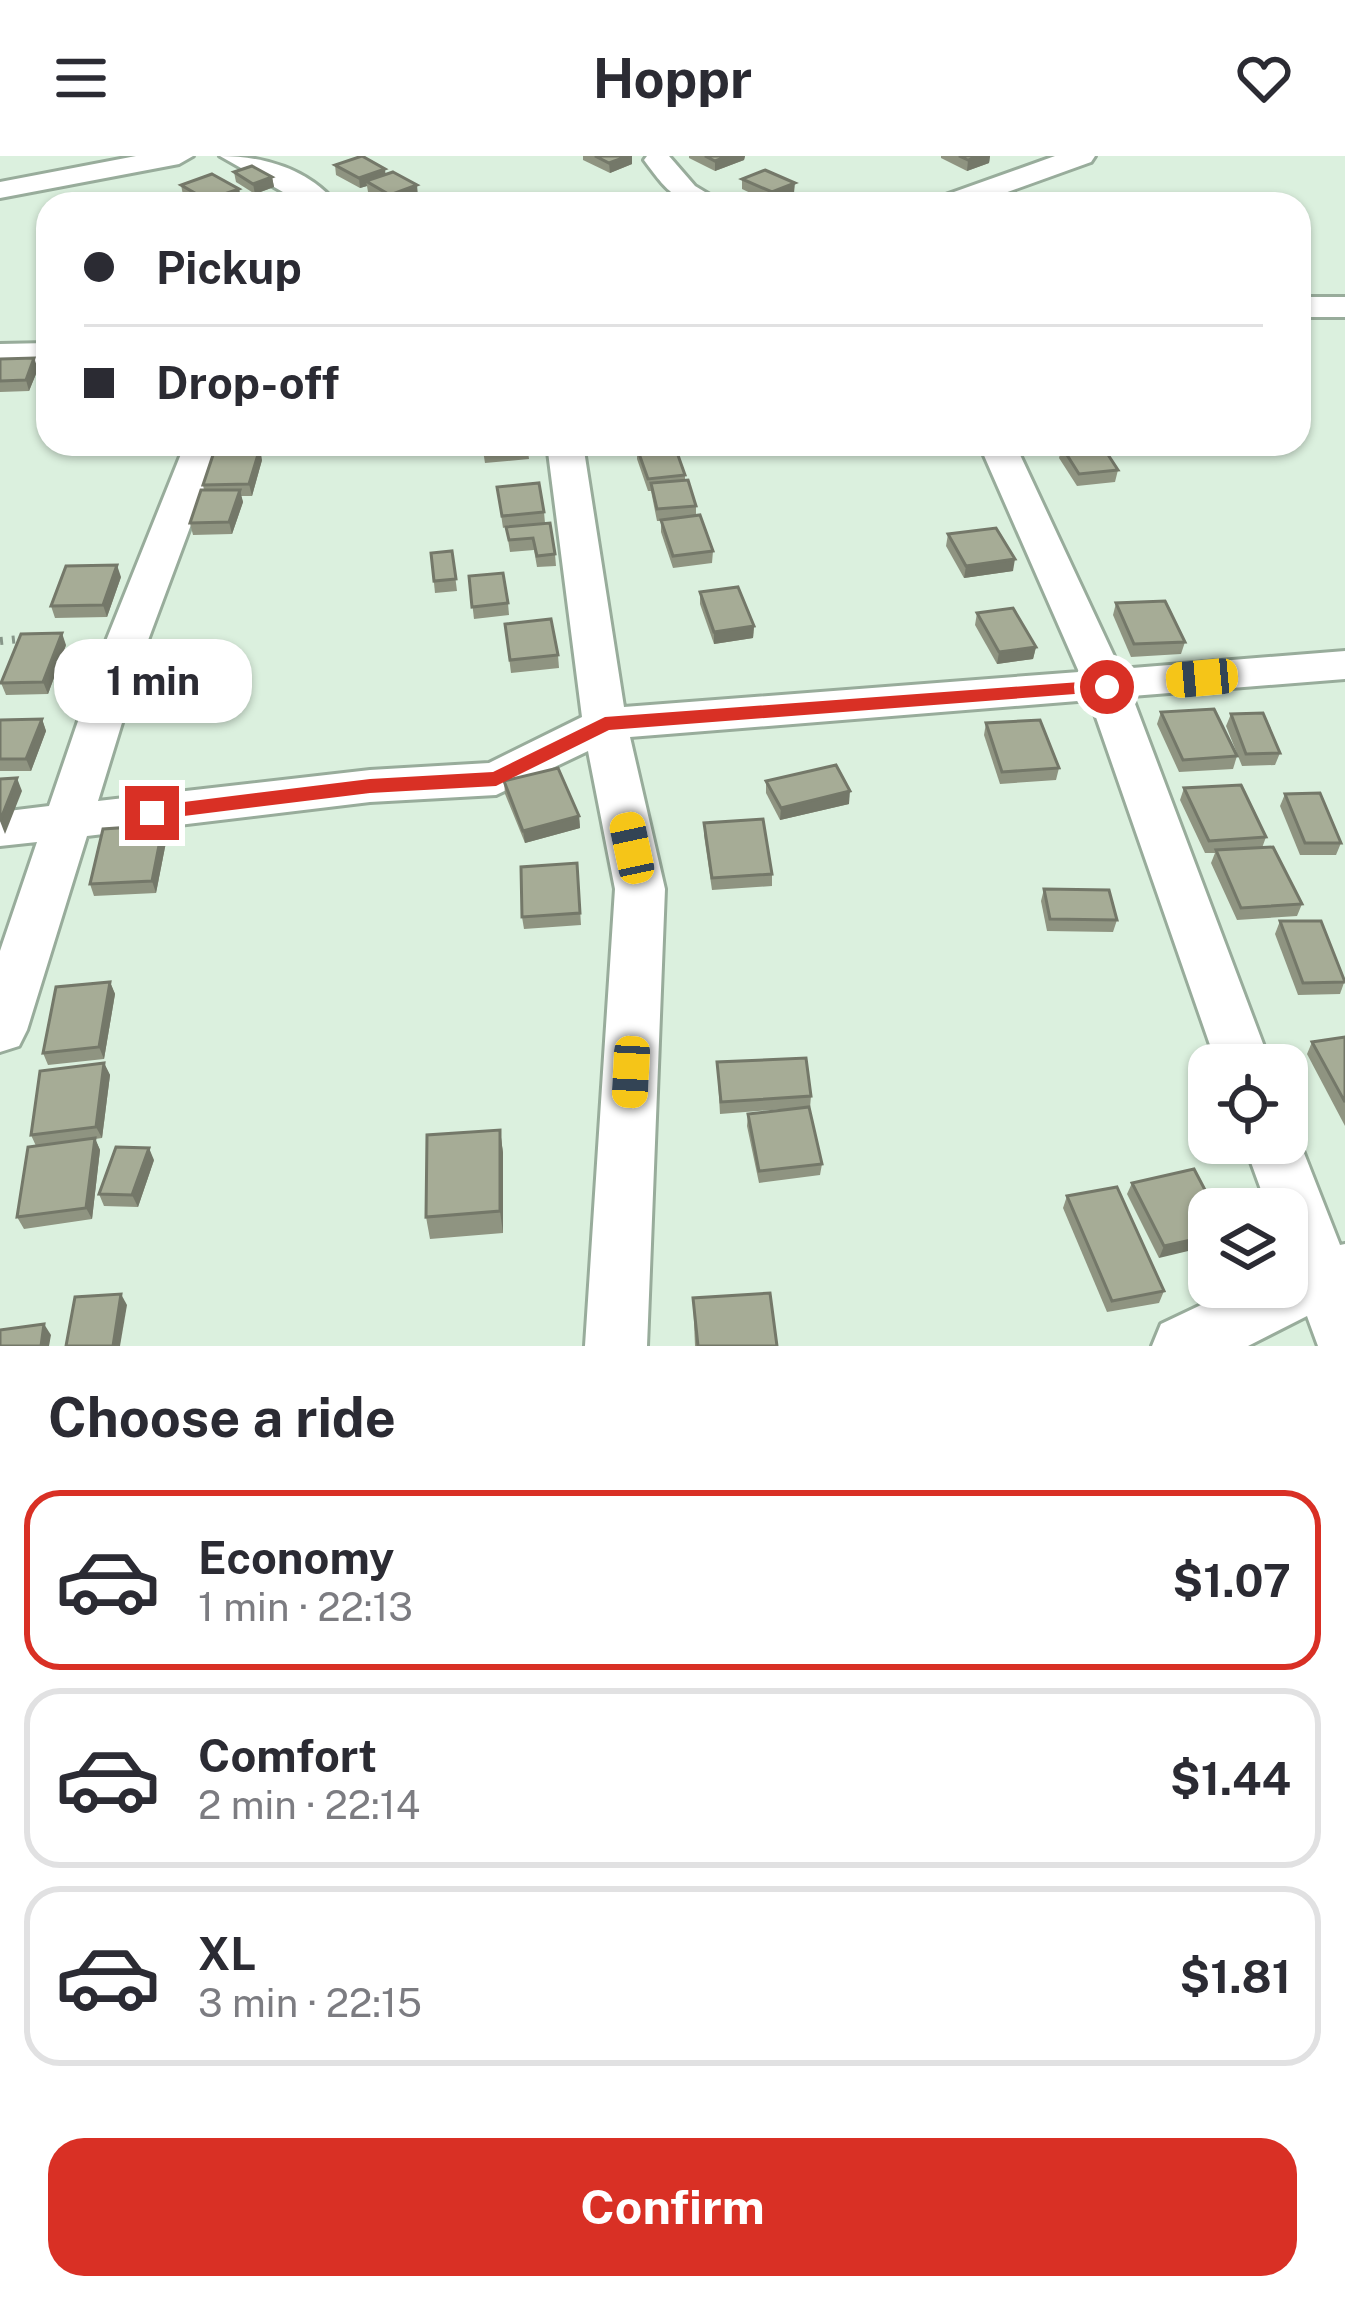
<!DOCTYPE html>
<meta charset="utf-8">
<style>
body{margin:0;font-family:"Public Sans",sans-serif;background:#f2f2f3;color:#2b2b33;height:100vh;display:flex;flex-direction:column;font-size:45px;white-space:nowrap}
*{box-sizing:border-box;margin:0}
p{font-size:39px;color:#7c7c81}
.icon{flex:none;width:66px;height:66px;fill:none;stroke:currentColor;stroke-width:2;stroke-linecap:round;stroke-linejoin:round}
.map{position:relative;height:1190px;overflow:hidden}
.drawer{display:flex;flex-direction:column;background:#fff;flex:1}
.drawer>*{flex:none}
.hud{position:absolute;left:36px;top:36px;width:1275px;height:264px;border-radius:36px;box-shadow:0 3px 9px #0004;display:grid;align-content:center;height:264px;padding:0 48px;background:#fff}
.fabs{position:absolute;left:1188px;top:888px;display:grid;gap:24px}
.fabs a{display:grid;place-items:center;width:120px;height:120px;border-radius:24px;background:#fff;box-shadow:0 3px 9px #0004;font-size:60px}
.end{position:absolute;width:54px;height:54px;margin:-27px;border:15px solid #d93025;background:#fff;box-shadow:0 0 0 6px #fff}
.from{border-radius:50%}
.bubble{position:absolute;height:84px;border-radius:36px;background:#fff;box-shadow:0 3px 9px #0004;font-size:39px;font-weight:700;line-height:84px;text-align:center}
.car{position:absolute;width:36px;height:72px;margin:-36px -18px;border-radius:15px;box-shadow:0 0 9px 3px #0007;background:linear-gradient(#f5c518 24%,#345 0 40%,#f5c518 0 76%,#345 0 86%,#f5c518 0)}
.hud b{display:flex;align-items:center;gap:42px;height:114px;font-size:45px}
.hud b+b{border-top:3px solid #e1e1e2}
.hud i{width:30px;height:30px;background:#2b2b33}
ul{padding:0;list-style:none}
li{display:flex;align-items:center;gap:36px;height:180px;margin:0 24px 18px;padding:0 24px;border:6px solid #e1e1e2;border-radius:36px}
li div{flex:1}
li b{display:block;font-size:45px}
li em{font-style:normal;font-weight:700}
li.current{border-color:#d93025}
li>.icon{width:108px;height:108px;stroke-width:1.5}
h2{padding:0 48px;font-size:54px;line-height:144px}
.cta{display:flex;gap:24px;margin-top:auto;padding:24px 48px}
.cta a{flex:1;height:138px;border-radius:36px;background:#d93025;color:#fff;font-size:48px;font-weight:700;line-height:138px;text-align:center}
header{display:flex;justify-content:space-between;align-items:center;height:156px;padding:0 48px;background:#fff;font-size:54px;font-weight:700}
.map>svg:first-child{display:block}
</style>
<header><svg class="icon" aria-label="menu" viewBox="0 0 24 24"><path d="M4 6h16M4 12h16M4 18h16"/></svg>Hoppr<svg class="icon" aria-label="heart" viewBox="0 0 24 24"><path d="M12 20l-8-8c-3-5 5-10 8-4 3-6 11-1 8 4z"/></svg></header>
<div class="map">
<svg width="1345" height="1190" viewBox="0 0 1345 1190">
<rect width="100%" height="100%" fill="#dbf0de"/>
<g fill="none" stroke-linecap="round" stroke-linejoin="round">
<!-- street casing -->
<g stroke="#98ac9b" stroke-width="6">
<g id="street">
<polygon points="136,0 193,0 179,8 0,42 0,26"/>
<path d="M220,0C264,0 308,13 337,48H304Z"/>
<path d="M647,0H669L695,30L725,48C678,48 672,42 644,4Z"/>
<polygon points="1055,0 1095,0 1091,6 974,48 933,48 937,42"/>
<rect x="1299" y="141" width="46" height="20"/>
<polygon points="48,187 48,207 0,208 0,188"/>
<polygon points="185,288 221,288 144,495 98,645 370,614 489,607 582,561 547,288 583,288 624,551 1079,516 979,288 1015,288 1120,513 1345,495 1345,523 1132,540 1271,909 1217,909 1090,544 630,581 665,733 647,1190 585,1190 615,733 588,595 496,639 370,646 87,680 27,874 19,890 0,896 0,795 37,686 0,690 0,656 49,650 102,495"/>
<polygon points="1287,968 1300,987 1340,1089 1345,1088 1345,1190 1318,1190 1307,1160 1248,1190 1152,1190 1161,1168 1239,1131 1287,1131 1287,1053 1268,1053 1244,987 1287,987"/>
</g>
</g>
<!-- path -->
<polyline stroke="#879689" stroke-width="8" stroke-dasharray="3 9" stroke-linecap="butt" points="0,485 28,482"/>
<!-- street -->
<use href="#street" fill="#fff" fill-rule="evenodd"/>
</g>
<!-- wall -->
<g fill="#8f9481">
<polygon points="583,0 632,0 632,8 610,17 583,4"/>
<polygon points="689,0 745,0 744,4 715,15 689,2"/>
<polygon points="941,0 990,0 989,7 967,15 941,2"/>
<polygon points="335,9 385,19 418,40 390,48 368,36 367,30 360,32 336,19"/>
<polygon points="234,16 272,21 274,31 255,38 236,26"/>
<polygon points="742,23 794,37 771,47 742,33"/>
<polygon points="181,29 239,33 241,43 227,48 198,48 183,39"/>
<polygon points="0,203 38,213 29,235 0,236"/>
<polygon points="482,288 527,288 529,303 485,307"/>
<polygon points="626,288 674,288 685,319 685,324 696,350 696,360 713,395 712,407 673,412 661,376 661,365 657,365 651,335 648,335 637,303 637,297 629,297"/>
<polygon points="674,288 728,288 728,290 677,296"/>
<polygon points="1062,291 1118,314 1115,326 1077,330 1059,302"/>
<polygon points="262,304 252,340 241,340 243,346 232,378 193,379 190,367 204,334 203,329"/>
<polygon points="497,331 544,356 545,367 555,398 556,410 537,411 534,394 510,396 506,371 503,372"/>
<polygon points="948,378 1013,415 964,422 946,390"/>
<polygon points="452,395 457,435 435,437 431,397"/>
<polygon points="469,420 508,447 509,459 474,463"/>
<polygon points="121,421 107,461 55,462 51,450"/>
<polygon points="700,436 754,470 753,482 714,488 700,448"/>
<polygon points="1116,447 1185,486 1181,498 1131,501 1113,459"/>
<polygon points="977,457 1036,491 1033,503 997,508 975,469"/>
<polygon points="505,468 558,499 559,512 511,517"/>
<polygon points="66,489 48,538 6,539 1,527"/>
<polygon points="1161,556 1237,600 1233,613 1179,616 1157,568"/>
<polygon points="1231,558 1280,597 1275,609 1242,610 1226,570"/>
<polygon points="42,563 46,575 31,615 0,615 0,564"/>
<polygon points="986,567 1059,612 1056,624 1000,628 984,579"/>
<polygon points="504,625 579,660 580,672 525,687 505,638"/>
<polygon points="766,625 849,648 780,664 766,637"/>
<polygon points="1184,632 1266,681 1262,692 1302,748 1297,760 1237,764 1211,707 1215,697 1205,697 1180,644"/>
<polygon points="1285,638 1341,687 1336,699 1300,699 1280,650"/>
<polygon points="704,667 772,718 772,730 712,734 704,679"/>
<polygon points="167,681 156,737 94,740 90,728"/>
<polygon points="577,707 581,769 524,773 522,761"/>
<polygon points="1044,733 1117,764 1113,776 1047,775 1041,745"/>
<polygon points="1280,765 1345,824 1340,838 1298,839 1275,778"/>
<polygon points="110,826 115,838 104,903 48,909 43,897"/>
<polygon points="1345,881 1345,970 1307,898 1312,886"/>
<polygon points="717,906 811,940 810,952 822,1008 820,1019 759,1027 747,970 748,958 798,952 720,958"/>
<polygon points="104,907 110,919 102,982 95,983 100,994 92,1063 24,1073 17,1061 36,990 31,979"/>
<polygon points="500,974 503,997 503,1077 430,1083 426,1061"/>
<polygon points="154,1004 138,1051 104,1050 99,1038"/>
<polygon points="1132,1027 1215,1053 1159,1102 1127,1038"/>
<polygon points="1067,1040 1164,1135 1159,1147 1107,1156 1063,1052"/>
<polygon points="693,1142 777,1190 695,1190"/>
</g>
<!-- shaded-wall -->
<g fill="#747869">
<polygon points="628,0 632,0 632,8 610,17 609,7"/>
<polygon points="728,0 745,0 744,4 715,15 715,5"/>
<polygon points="981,0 990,0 989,7 967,15 968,4"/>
<polygon points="385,13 386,23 366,25 367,30 360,32 359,22"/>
<polygon points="272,21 274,31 255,38 253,28"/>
<polygon points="795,27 794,37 771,47 772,36"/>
<polygon points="417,29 418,40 392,48 390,39"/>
<polygon points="239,33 241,43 227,48 208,48 207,44"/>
<polygon points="34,202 38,213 29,235 26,224"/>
<polygon points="260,292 262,304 252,340 249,328"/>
<polygon points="240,334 243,346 232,378 229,366"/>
<polygon points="1015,403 1013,415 964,422 966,410"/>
<polygon points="117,409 121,421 107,461 103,449"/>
<polygon points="754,470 753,482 714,488 714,476"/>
<polygon points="62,477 66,489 48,538 43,526"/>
<polygon points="1036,491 1033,503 997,508 999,496"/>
<polygon points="42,563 46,575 31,615 26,603"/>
<polygon points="17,622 22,635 5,678 0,665"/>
<polygon points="850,635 849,648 780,664 781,652"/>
<polygon points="579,660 580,672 525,687 523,675"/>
<polygon points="163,669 167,681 156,737 152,725"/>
<polygon points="110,826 115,838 104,903 99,891"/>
<polygon points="104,907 110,919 102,982 96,971"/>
<polygon points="500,974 503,997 503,1077 500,1055"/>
<polygon points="95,982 100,994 92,1063 86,1052"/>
<polygon points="149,992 154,1004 138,1051 132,1039"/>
<polygon points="1209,1080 1209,1090 1159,1102 1164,1090"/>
<polygon points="121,1138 127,1149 120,1190 113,1190"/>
<polygon points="44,1168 51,1179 49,1190 41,1190"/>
</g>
<!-- building -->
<g fill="#a6ac96" stroke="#747869" stroke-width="3">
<polygon points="362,0 385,13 359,22 335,9"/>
<polygon points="595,0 628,0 609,7"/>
<polygon points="705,0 728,0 715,5"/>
<polygon points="959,0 981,0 968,4"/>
<polygon points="252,10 272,21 253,28 234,16"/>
<polygon points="765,14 795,27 772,36 742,23"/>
<polygon points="393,16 417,29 390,39 366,25"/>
<polygon points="212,18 239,33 207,44 181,29"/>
<polygon points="698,39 717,48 676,48"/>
<polygon points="254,40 267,48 232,48"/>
<polygon points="807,41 823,48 790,48"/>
<polygon points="34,202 26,224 0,225 0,203"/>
<polygon points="482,288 527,288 528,291 484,295"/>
<polygon points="674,288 685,319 648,323 637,292"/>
<polygon points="1101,288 1118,314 1079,318 1062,291"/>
<polygon points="260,292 249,328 203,329 215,293"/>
<polygon points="688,324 696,350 657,353 651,327"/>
<polygon points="539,327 544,356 502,360 497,331"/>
<polygon points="201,334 240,334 229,366 190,367"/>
<polygon points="700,359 713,395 673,400 661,364"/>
<polygon points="550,367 555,398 537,400 533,382 509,384 506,371"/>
<polygon points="996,372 1015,403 966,410 948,378"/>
<polygon points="452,395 456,423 434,425 431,397"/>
<polygon points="117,409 103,449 51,450 66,410"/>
<polygon points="503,417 508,447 472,451 469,420"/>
<polygon points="738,431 754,470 714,476 700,436"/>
<polygon points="1165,445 1185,486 1134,488 1116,447"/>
<polygon points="1013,452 1036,491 999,496 977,457"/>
<polygon points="551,463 558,499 510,504 505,468"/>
<polygon points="62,477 43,526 1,527 21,478"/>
<polygon points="1214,553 1237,600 1183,604 1161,556"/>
<polygon points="1263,557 1280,597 1246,598 1231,558"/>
<polygon points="42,563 26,603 0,603 0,564"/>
<polygon points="1040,564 1059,612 1002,616 986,567"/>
<polygon points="836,609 850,635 781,652 766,625"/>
<polygon points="558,612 579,660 523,675 504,625"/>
<polygon points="17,622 0,665 0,623"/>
<polygon points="1241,629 1266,681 1209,685 1184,632"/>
<polygon points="1320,637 1341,687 1305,687 1285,638"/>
<polygon points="763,663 772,718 712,722 704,667"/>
<polygon points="163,669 152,725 90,728 103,673"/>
<polygon points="1273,691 1302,748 1241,752 1216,694"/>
<polygon points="577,707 580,757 522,761 521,711"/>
<polygon points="1044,733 1109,734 1117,764 1050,763"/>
<polygon points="1280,765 1321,765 1345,826 1303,827"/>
<polygon points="110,826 99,891 43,897 56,831"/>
<polygon points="1345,881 1345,946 1312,886"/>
<polygon points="806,902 811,940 721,946 717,906"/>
<polygon points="104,907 96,971 31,979 40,915"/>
<polygon points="809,951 822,1008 759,1015 748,958"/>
<polygon points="500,974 500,1055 426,1061 427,979"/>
<polygon points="95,982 86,1052 17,1061 28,991"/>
<polygon points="116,991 149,992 132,1039 99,1038"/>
<polygon points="1194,1013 1215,1053 1209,1053 1209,1080 1164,1090 1132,1027"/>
<polygon points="1117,1031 1164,1135 1112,1145 1067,1040"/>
<polygon points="770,1137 777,1190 698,1190 693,1142"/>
<polygon points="121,1138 113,1190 66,1190 75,1141"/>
<polygon points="44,1168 41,1190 0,1190 0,1174"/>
</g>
<!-- route -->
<polygon fill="#d93025" points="1107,524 1116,531 1114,535 609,574 496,630 370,637 152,664 141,657 152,650 370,623 493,616 605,561"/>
</svg>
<div class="fabs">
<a><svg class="icon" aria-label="locate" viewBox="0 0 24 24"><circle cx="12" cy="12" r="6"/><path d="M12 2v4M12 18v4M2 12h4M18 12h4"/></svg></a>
<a><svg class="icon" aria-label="layers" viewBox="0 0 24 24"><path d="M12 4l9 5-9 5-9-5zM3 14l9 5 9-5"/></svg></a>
</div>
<i class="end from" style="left:1107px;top:531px"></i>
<i class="end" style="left:152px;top:657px"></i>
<div class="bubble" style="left:54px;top:483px;width:198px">1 min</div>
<i class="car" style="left:1202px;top:522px;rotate:265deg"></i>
<i class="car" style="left:632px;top:692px;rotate:348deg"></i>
<i class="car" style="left:631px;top:916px;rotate:183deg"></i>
<div class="hud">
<b><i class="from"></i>Pickup</b>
<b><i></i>Drop-off</b>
</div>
</div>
<section class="drawer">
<h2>Choose a ride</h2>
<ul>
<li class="current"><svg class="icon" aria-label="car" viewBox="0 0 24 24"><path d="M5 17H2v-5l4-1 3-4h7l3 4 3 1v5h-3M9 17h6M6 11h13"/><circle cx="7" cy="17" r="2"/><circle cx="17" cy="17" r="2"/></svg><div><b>Economy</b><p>1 min · 22:13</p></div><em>$1.07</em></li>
<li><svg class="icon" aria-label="car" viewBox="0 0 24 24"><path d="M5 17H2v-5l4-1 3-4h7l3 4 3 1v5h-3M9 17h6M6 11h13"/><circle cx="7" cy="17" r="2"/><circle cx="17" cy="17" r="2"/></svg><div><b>Comfort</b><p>2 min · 22:14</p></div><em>$1.44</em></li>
<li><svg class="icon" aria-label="car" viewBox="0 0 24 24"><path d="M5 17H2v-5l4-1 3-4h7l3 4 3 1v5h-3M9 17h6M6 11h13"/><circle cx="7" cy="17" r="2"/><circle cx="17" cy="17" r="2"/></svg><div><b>XL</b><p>3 min · 22:15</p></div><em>$1.81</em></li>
</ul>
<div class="cta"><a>Confirm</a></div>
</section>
